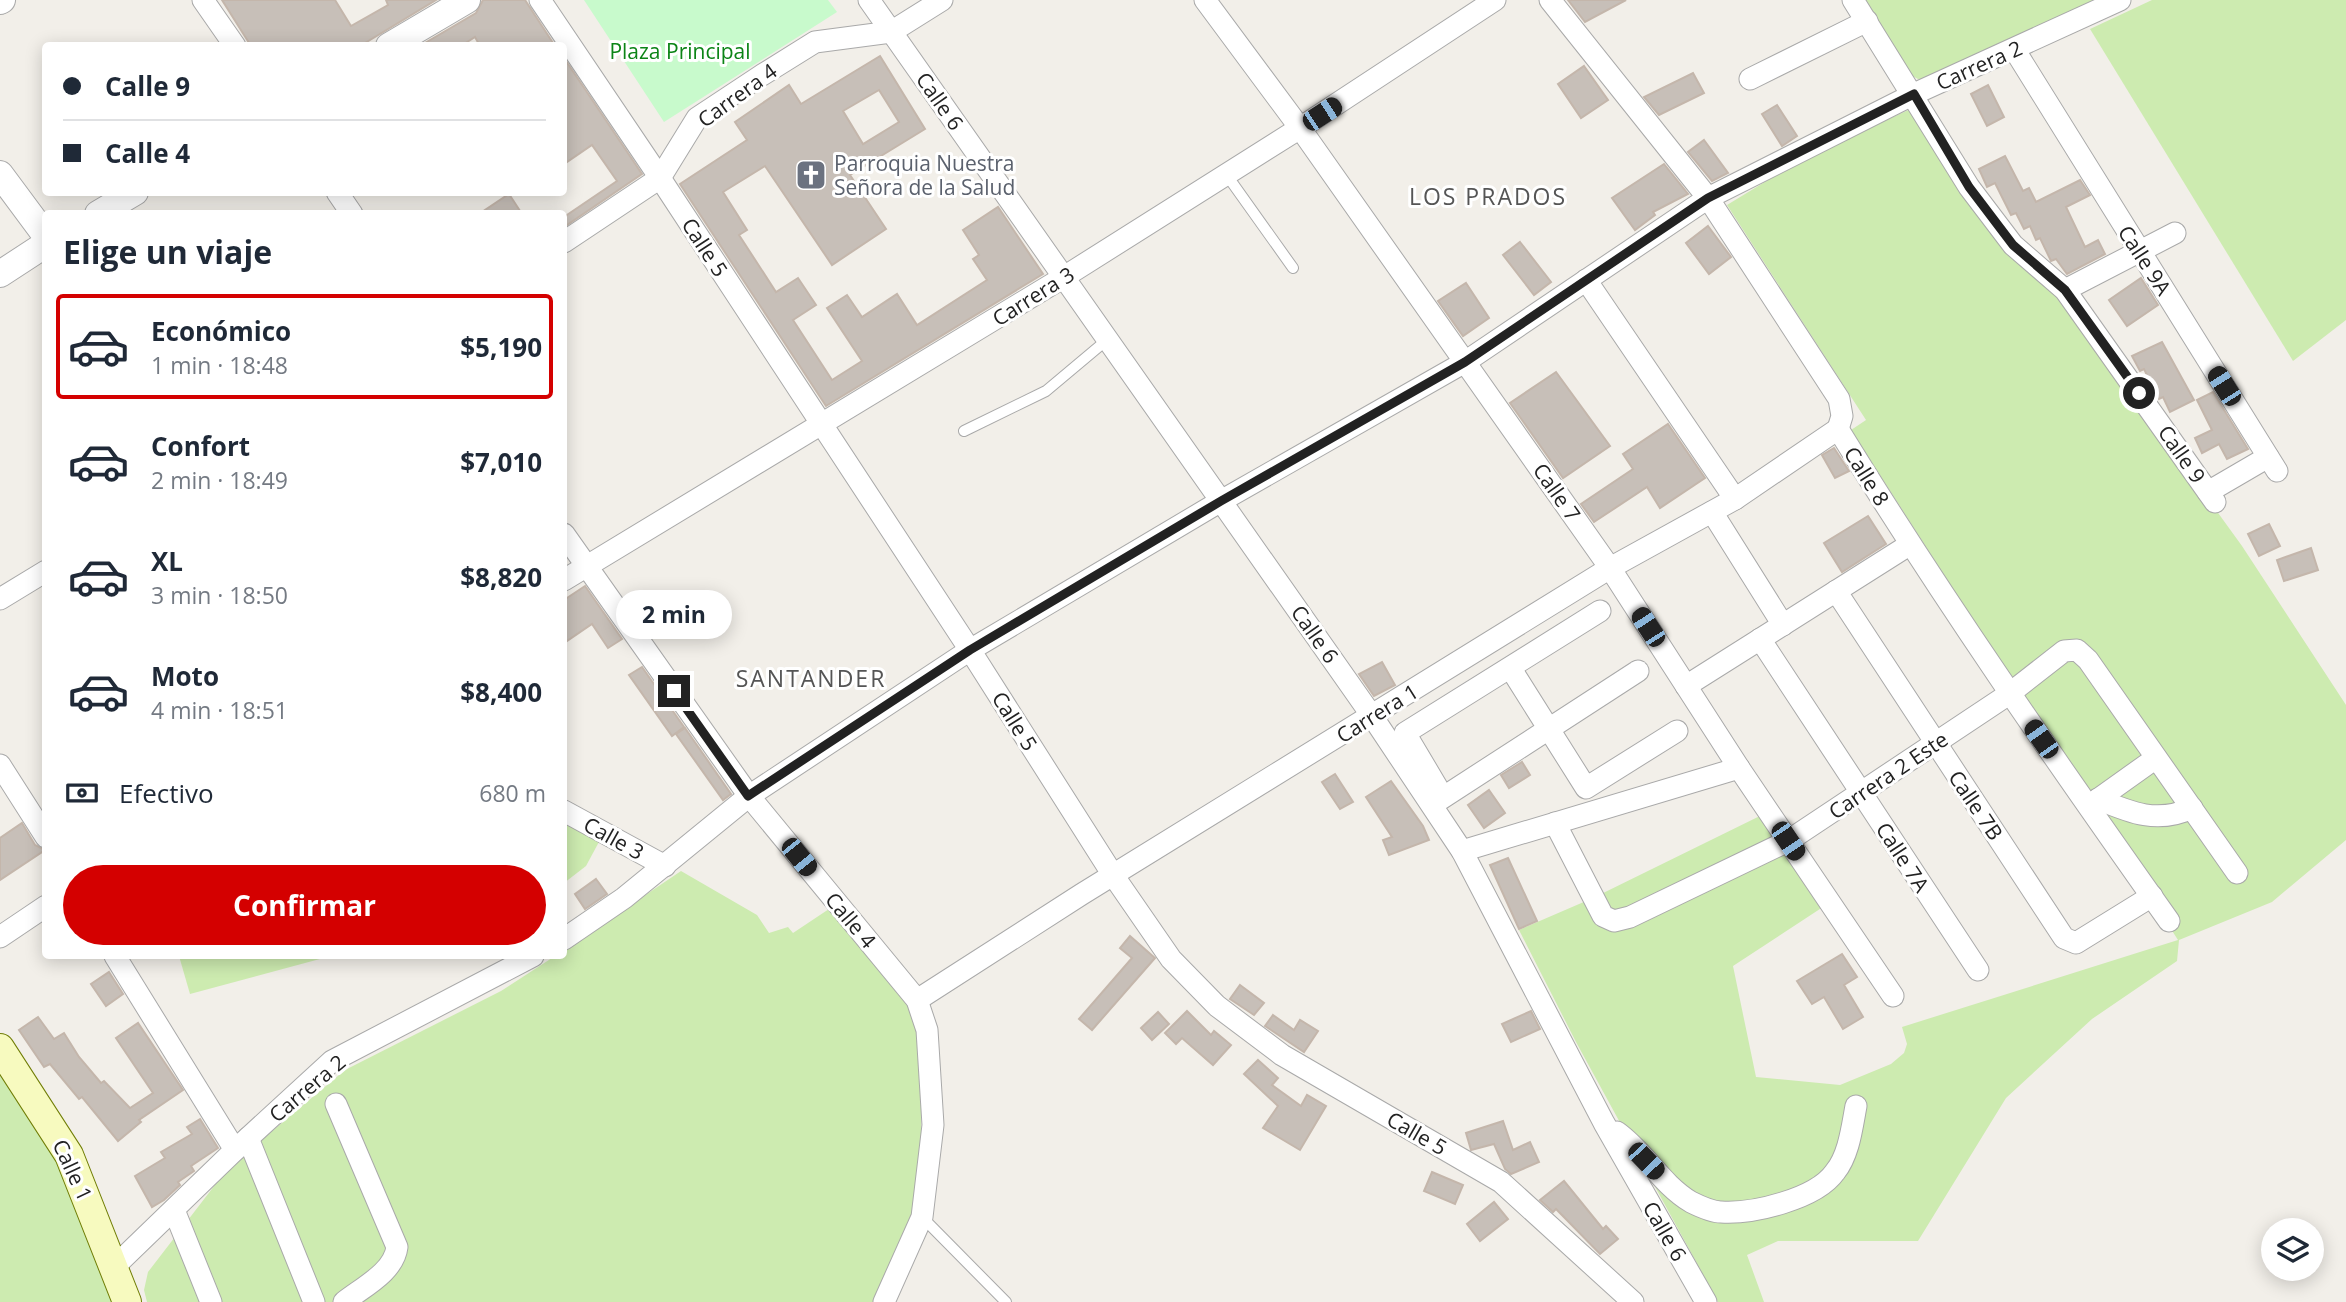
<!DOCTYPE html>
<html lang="es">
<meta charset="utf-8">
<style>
body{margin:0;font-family:"Open Sans",sans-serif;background:#f2f2f3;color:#1f2937;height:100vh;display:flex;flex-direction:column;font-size:26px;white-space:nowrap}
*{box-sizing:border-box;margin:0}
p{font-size:23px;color:#747a83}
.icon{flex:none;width:38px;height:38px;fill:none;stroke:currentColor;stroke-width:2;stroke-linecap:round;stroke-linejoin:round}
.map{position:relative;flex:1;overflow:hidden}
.panel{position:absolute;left:42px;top:210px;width:525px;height:749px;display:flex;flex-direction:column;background:#fff;border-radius:7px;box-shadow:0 4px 18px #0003}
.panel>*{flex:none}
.top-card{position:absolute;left:42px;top:42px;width:525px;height:154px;border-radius:7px;box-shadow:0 4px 18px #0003;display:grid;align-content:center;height:154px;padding:0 21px;background:#fff}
.buttons{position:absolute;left:2261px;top:1218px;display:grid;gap:14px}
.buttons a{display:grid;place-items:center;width:63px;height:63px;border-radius:50%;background:#fff;box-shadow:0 4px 18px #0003;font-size:35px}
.end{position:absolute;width:32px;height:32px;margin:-16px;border:9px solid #222;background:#fff;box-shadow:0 0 0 4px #fff}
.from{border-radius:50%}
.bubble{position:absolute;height:49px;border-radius:24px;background:#fff;box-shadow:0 4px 18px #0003;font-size:23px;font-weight:700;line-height:49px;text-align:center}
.car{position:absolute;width:21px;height:42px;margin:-21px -10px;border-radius:9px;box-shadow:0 0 5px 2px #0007;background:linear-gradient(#222 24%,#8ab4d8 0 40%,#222 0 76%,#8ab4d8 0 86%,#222 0)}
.top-card b{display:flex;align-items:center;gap:24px;height:66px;font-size:26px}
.top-card b+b{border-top:2px solid #e0e1e3}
.top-card i{width:18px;height:18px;background:#1f2937}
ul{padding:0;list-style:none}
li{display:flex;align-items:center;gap:21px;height:105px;margin:0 14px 10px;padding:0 7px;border:4px solid transparent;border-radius:7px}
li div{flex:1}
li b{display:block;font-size:26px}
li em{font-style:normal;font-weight:700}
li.active{border-color:#d40000}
li>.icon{width:63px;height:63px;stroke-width:1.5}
h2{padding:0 21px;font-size:32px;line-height:84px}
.pay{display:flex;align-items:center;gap:18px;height:77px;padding:0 21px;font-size:26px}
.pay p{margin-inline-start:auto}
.primary-button{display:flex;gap:14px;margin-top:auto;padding:14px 21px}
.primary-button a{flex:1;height:80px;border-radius:42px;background:#d40000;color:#fff;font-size:28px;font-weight:700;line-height:80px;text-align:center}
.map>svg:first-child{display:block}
</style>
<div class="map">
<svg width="2346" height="1302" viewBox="0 0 2346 1302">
<rect width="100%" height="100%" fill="#f2efe9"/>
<!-- grass -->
<g fill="#cdebb0">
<polygon points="1864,0 2098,0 1927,79 1918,79 1909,74"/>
<polygon points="2152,0 2346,0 2346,320 2293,361 2090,29"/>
<polygon points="1913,108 2059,293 2242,546 2346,705 2346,840 2272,902 2179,940 2177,961 2092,1019 2006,1098 1918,1241 1778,1241 1747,1255 1764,1302 1718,1302 1576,1042 1519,930 1593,898 1768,812 1826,905 1733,966 1756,1077 1840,1085 1891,1064 1904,1053 1907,1044 1902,1027 2178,940 1851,430 1866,420 1727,205 1809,155"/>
<polygon points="564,819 600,840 586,866 564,883"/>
<polygon points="681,871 757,915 769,933 788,927 793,933 829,909 905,998 920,1026 922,1193 885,1302 147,1302 144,1290 148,1272 228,1168 345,1070 501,991 555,956 564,956 564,950"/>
<polygon points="179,956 331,956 190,994"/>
<polygon points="0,1051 131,1302 0,1302"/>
</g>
<!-- park -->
<polygon fill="#c8facc" points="584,0 828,0 837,12 664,122"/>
<!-- building -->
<g fill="#c7bfb8" stroke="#c4b6ab" stroke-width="2" fill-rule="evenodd">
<polygon points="222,0 335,0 351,26 388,5 386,0 436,0 360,46 251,46"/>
<polygon points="483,0 525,0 555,46 480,46 475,37 461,46 427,46 425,43 476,13"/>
<polygon points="1568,0 1626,0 1585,22"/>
<path d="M880,56L925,129L850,175L886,229L832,265L765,166L723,192L747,230L739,235L776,292L798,278L816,305L793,320L832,380L862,361L827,308L847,295L862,317L897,294L917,325L987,280L973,259L979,255L963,230L998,207L1043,274L826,406L680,184L747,140L735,122L789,85L801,104ZM879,90L899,122L863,144L843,111Z"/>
<polygon points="564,58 642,174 564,227 564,217 617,181 592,145 564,164"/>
<polygon points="1584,66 1608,100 1581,118 1558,84"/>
<polygon points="1693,73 1704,93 1659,115 1644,97"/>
<polygon points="1988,85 2004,117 1987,126 1971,94"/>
<polygon points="1777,105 1797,136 1782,146 1762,114"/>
<polygon points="1704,140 1728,173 1712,181 1688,152"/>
<polygon points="2005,156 2023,191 2029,188 2036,202 2080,180 2090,195 2066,207 2085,247 2098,240 2105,254 2067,274 2056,259 2051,261 2040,238 2036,240 2030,226 2024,229 2016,213 2011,215 1995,183 1987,187 1979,169"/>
<polygon points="1664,164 1688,194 1653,212 1655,215 1635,230 1612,198"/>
<polygon points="509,194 522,214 479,214"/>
<polygon points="1708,226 1731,257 1709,274 1686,243"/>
<polygon points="1520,242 1551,282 1534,295 1503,255"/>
<polygon points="2141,278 2158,305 2127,326 2109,300"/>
<polygon points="1466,283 1489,318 1463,336 1438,301"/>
<polygon points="2162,342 2194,400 2170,412 2163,397 2159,399 2144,369 2140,371 2132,356"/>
<polygon points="1556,372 1610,446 1563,478 1510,403"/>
<polygon points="2213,392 2248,449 2227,459 2219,444 2202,453 2195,438 2212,430 2197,400"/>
<polygon points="1668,424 1705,478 1660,508 1647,487 1594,522 1581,504 1633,469 1623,454"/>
<polygon points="1834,448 1849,471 1835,478 1822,455"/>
<polygon points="1868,516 1886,544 1842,572 1824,543"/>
<polygon points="2269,524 2280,546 2259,556 2248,534"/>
<polygon points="2311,548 2318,570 2284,581 2277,560"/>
<polygon points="585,586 622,639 608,648 592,624 564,643 564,600"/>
<polygon points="1382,662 1395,685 1374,696 1359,674"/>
<polygon points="642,667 684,727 672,736 629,675"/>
<polygon points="685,728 731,794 723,800 676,734"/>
<polygon points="1522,762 1530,775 1509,788 1501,775"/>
<polygon points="1335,774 1353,802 1340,809 1322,782"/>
<polygon points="1391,781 1423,826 1429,840 1389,855 1383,840 1392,837 1366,797"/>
<polygon points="1489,790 1505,813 1484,828 1468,805"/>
<polygon points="22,823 35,845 45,850 0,880 0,838"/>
<polygon points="1508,858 1537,921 1519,929 1490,865"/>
<polygon points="596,879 607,894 585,909 575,894"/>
<polygon points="1130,936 1155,958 1092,1030 1079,1019 1132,958 1120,948"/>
<polygon points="1842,954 1857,977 1844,985 1863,1017 1843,1029 1824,997 1812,1004 1797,981"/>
<polygon points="109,972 123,994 106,1006 91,984"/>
<polygon points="1240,985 1264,1003 1254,1015 1230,999"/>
<polygon points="1187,1011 1211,1035 1214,1031 1231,1045 1213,1065 1182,1038 1176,1044 1165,1033"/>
<polygon points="1531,1011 1540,1029 1511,1042 1502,1024"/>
<polygon points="1158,1012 1169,1024 1152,1040 1141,1028"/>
<polygon points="1273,1015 1294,1030 1300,1020 1318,1031 1304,1052 1265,1026"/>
<polygon points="38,1017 54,1039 64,1033 79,1057 101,1083 104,1081 130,1108 153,1093 116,1038 138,1023 183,1090 139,1120 141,1122 118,1141 82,1097 79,1099 50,1064 44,1067 19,1030"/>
<polygon points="1258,1060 1278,1078 1272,1085 1301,1106 1307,1095 1326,1106 1300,1150 1263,1128 1278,1106 1244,1074"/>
<polygon points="200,1119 218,1148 191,1166 194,1171 178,1182 180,1185 164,1200 152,1207 135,1176 165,1158 161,1152 192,1134 187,1127"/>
<polygon points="1503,1121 1513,1150 1530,1142 1539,1162 1511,1174 1505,1169 1494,1144 1471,1150 1466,1133"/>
<polygon points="1432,1172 1463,1185 1455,1204 1424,1191"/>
<polygon points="1564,1181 1603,1229 1606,1226 1618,1239 1600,1254 1556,1209 1553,1212 1540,1200"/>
<polygon points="1494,1202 1508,1219 1480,1241 1467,1224"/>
</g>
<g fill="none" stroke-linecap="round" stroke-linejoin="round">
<!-- service casing -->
<g stroke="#a9a9a9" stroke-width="12">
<g id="service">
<polyline points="1226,174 1293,268"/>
<polyline points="964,431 1046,391 1108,339"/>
<polyline points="922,1217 1006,1302"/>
</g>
</g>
<!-- minor casing -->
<g stroke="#a9a9a9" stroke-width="23">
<g id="minor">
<polyline points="203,0 235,46"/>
<polyline points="540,0 660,178 970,650 1113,875 1171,959 1217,1006 1282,1055 1501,1182 1633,1302"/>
<polyline points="869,0 1372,716 1462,851 1604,1123 1706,1302"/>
<polyline points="1205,0 1300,128 1610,568 1739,768 1893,996"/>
<polyline points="1550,0 1708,198 1839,399 1842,416 1838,429"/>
<polyline points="1853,0 1969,187 2013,245 2065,290 2215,502"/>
<polyline points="2014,49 2277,471"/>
<polyline points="1750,79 1867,21"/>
<polyline points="337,192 352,214"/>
<polyline points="564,242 660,178 697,118 762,75 815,42 891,32 942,0"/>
<polyline points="1586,280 1735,499"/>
<polyline points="2065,290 2175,233"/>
<path d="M1838,429C1942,598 2055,760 2169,921"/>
<polyline points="2208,492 2268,457"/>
<polyline points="1712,512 1783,625"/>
<polyline points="564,534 749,796 917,1000 927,1030 933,1125 922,1217 884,1302"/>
<polyline points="564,580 1064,277 1300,128 1495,0"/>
<polyline points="1836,591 2064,938 2076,943 2152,896"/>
<polyline points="0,599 46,571"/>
<polyline points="1760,639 1978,970"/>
<polyline points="1511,669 1586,788 1677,731"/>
<polyline points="1686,686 1909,545"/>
<polyline points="0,765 46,837"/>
<polyline points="1443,797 1405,733 1600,611"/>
<path d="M2098,799C2131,813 2158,824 2192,808"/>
<polyline points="1433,804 1638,671"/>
<polyline points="2090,805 2156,758"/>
<polyline points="564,811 665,866"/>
<polyline points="1555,823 1603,916 1614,921 1630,917 1788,841 2009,694 2064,651 2077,650 2088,660 2237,873"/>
<polyline points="1462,851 1739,768"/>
<polyline points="0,937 46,906"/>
<polyline points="564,939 624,898 749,796 970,650 1221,501 1465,362 1708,198 1914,94 2120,0"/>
<polyline points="115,956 235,1150"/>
<polyline points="917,1000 1082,894 1610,568 1735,499 1838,429"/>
<path d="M336,1104L397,1247C394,1272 363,1287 344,1302"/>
<path d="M1617,1132C1645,1152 1661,1184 1691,1202C1699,1206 1712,1212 1721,1212C1753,1214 1816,1199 1835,1172C1849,1155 1852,1127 1856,1106"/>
<polyline points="248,1138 314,1302"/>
<polyline points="174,1210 211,1302"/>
<polyline points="114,1267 235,1150 332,1061 533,956"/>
</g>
</g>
<!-- tertiary casing -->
<g stroke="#a9a9a9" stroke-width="28">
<g id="tertiary">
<polyline points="0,1 2,0"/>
<polyline points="389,46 467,0"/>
<polyline points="0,174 46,236"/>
<polyline points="98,214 135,192"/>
<polyline points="0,274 46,244"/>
</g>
</g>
<!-- secondary casing -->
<g stroke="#707d05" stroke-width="30">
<polyline id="secondary" points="0,1048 69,1155 127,1302"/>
</g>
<!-- service -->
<use href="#service" stroke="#fff" stroke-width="10"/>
<!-- minor -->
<use href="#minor" stroke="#fff" stroke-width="21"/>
<!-- tertiary -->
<use href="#tertiary" stroke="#fff" stroke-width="26"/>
<!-- secondary -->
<use href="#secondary" stroke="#f7fabf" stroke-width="28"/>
</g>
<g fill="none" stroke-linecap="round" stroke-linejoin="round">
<!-- route -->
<polyline stroke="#222" stroke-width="9" points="674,691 748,796 970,650 1221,501 1465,362 1708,198 1914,94 1969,187 2013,245 2065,290 2139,393"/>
</g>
<!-- icons -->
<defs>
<g id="church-square" transform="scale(1.575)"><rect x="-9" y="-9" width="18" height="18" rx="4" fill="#6b7280" stroke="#fff"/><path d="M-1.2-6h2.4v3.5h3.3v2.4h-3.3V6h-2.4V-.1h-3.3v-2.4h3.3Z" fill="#fff"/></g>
</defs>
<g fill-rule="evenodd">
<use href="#church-square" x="811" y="175"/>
</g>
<g text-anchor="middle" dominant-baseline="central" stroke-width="6" stroke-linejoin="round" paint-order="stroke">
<!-- park labels -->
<g font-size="21" fill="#0c8416" stroke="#fff">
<text x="680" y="51">Plaza Principal</text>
</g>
<!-- street labels -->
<g font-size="21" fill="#222" stroke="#fff">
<text transform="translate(1979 65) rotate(-24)">Carrera 2</text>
<text transform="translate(737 95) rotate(-36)">Carrera 4</text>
<text transform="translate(940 101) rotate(55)">Calle 6</text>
<text transform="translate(705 247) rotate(57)">Calle 5</text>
<text transform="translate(2145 260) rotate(57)">Calle 9A</text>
<text transform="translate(1033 296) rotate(-32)">Carrera 3</text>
<text transform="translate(2182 454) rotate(55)">Calle 9</text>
<text transform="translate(1867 476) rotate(58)">Calle 8</text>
<text transform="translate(1557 492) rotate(55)">Calle 7</text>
<text transform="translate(1315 634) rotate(55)">Calle 6</text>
<text transform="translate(1377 713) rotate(-32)">Carrera 1</text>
<text transform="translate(1015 721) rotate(58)">Calle 5</text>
<text transform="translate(1888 775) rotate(-34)">Carrera 2 Este</text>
<text transform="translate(1976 805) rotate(56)">Calle 7B</text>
<text transform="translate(614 838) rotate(29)">Calle 3</text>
<text transform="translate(1903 857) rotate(57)">Calle 7A</text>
<text transform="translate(851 920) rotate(50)">Calle 4</text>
<text transform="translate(307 1088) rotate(-40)">Carrera 2</text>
<text transform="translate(1417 1133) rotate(30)">Calle 5</text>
<text transform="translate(73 1170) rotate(65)">Calle 1</text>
<text transform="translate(1665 1231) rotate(60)">Calle 6</text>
</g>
<!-- worship labels -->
<g font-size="21" fill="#5b616d" stroke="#fff" text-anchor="start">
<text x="834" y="163">Parroquia Nuestra<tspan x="834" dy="24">Señora de la Salud</tspan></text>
</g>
<!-- neighbourhood labels -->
<g font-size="23" letter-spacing="2" fill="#555" stroke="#fff">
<text x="1488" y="196">LOS PRADOS</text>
<text x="811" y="678">SANTANDER</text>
</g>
</g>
</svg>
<div class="buttons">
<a><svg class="icon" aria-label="layers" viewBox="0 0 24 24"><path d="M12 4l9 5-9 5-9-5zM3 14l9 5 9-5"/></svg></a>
</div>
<i class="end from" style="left:2139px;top:393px"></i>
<i class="end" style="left:674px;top:691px"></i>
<div class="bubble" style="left:616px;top:590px;width:116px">2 min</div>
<i class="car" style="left:1322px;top:114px;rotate:57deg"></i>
<i class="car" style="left:2224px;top:386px;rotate:328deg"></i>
<i class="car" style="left:1648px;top:627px;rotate:327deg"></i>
<i class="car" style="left:2041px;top:739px;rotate:325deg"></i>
<i class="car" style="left:1788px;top:841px;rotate:146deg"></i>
<i class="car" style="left:799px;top:857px;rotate:141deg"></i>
<i class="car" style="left:1646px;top:1161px;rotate:136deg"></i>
<div class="top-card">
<b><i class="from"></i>Calle 9</b>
<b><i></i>Calle 4</b>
</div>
<section class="panel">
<h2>Elige un viaje</h2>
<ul>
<li class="active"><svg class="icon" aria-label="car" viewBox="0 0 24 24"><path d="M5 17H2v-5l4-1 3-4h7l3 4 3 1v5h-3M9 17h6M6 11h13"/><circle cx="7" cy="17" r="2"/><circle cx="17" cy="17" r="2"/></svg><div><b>Económico</b><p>1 min · 18:48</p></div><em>$5,190</em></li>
<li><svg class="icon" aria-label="car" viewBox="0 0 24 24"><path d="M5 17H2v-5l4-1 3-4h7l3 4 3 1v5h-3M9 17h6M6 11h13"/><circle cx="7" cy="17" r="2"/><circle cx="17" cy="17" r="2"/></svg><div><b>Confort</b><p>2 min · 18:49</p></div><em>$7,010</em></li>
<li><svg class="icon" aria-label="car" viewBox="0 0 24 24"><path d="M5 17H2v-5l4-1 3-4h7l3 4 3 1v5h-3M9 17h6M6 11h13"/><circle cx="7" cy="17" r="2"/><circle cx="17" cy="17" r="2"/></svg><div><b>XL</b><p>3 min · 18:50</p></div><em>$8,820</em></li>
<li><svg class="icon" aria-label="car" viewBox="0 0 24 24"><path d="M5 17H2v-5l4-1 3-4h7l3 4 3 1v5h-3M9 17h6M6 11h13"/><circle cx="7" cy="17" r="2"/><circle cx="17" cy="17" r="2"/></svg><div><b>Moto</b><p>4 min · 18:51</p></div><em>$8,400</em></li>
</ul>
<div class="pay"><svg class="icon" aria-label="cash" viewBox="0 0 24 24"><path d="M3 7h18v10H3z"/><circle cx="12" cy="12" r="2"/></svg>Efectivo<p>680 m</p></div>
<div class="primary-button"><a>Confirmar</a></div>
</section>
</div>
